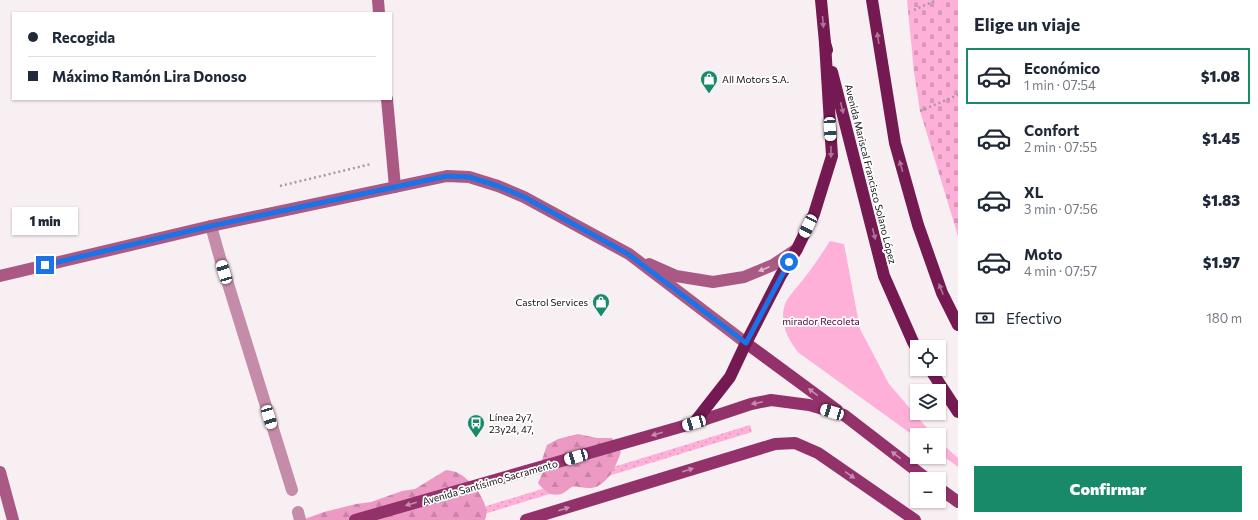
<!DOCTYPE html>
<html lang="es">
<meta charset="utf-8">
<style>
body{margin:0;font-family:Commissioner,sans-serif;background:#f6f6f7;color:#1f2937;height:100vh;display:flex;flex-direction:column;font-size:15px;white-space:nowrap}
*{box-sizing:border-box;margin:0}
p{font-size:13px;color:#747a83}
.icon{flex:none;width:22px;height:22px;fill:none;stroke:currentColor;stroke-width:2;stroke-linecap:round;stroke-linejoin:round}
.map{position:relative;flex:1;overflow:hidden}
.side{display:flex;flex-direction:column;background:#fff;width:300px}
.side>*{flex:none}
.guide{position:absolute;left:12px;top:12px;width:380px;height:88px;border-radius:0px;box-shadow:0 1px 3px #0004;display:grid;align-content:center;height:88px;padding:0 16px;background:#fff}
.fabs{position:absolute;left:910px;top:340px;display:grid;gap:8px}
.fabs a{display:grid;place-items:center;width:36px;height:36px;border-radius:0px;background:#fff;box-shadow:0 1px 3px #0004;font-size:20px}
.end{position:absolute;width:18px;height:18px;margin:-9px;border:5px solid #1a73e8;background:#fff;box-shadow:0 0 0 2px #fff}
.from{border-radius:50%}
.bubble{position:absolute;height:28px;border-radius:0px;background:#fff;box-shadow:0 1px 3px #0004;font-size:13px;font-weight:800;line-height:28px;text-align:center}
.car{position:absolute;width:12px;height:24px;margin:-12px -6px;border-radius:5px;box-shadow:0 0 3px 1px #0007;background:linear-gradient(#fff 24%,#345 0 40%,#fff 0 76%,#345 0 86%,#fff 0)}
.guide b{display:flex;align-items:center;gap:14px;height:38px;font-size:15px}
.guide b+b{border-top:1px solid #e0e1e3}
.guide i{width:10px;height:10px;background:#1f2937}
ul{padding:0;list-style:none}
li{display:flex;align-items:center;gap:12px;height:56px;margin:0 8px 6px;padding:0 8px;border:2px solid transparent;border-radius:0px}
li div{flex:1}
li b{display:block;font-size:15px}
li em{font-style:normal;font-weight:800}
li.selected{border-color:#188969}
li>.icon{width:36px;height:36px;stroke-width:1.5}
h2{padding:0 16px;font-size:18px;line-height:48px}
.pay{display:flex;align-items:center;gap:10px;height:44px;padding:0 16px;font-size:15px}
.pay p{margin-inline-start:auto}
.button{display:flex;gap:8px;margin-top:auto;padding:8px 16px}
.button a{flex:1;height:46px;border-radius:0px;background:#188969;color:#fff;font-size:16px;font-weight:800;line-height:46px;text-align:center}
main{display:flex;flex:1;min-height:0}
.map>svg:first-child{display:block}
</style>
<main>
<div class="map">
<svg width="958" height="520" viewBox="0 0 958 520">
<defs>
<pattern id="grass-dots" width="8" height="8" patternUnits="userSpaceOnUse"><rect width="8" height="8" fill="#ffb0d8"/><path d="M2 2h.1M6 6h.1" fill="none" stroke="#da96b8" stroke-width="1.8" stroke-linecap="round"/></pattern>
<pattern id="forest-firs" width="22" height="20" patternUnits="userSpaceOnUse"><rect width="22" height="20" fill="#ec99c4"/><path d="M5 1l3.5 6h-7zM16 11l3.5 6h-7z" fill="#ca83a7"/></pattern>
<pattern id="cemetery-stones" width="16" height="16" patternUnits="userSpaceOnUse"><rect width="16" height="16" fill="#ffb0d8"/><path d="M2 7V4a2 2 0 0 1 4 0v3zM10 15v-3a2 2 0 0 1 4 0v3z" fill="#da96b8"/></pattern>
</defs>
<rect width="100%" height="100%" fill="#f8eff3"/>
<!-- grass -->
<polygon fill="url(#grass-dots)" points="750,425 752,432 465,520 441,520"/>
<!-- forest -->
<g fill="url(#forest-firs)">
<path d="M578,434L597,438H612L621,452C616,465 611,479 598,486C591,490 580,487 573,486C569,488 565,493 561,494C551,497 544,491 538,483L542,474V460L547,445L558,439Z"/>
<path d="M446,470C450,471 455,471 458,473C472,480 492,505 485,520H302L324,512L356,504L371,502L402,491L415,489Z"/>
</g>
<!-- cemetery -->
<polygon fill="url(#cemetery-stones)" points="907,0 958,0 958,236 920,111 914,72"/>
<!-- green -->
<g fill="#ffb0d8">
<path d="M830,241L844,244L860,329L889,384L933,435H917V438L799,353C787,339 778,320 786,302C790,294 800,284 805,277C814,266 822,253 830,241Z"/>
<polygon points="939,441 958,458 958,467 939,453"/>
</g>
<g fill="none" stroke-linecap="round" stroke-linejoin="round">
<!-- path -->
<g stroke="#a39c9f" stroke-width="2.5" stroke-dasharray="2 3" stroke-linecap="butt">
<polyline points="914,10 937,0"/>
<polyline points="920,111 958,95"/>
<polyline points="280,186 371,164"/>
</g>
<!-- lane -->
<g stroke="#c48ca8" stroke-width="12">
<polyline points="211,226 220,258 292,490"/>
<polyline points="298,512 300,520"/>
</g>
<!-- secondary -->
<g stroke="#a95984" stroke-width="12">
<polyline points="378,0 379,13"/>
<polyline points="387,99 395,187"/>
<polyline points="649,264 676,276 713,282 744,277 773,265 797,249"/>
<polyline points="0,276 211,226 395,187 447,176 469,177 498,186 524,197 629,254 746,343"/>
<polyline points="0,472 13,520"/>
</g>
<!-- primary -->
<g stroke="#93316b" stroke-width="12">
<polyline points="746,343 837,410"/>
<polyline points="939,488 958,502"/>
<polyline points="355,520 694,423 751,404 771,400 809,405 844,415 927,479"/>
<polyline points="526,520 775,444 795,443 818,453 915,520"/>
</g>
<!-- highway -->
<g stroke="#751952" stroke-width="12">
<polyline points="821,0 825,43 827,50"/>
<polyline points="872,0 895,143 918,225 942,293 958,325"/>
<polyline points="832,72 884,276 913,342 917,349"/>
<polyline points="930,369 958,412"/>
<polyline points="694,423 730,377 746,343 781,275 797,249 814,214 832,156 825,43"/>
</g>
</g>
<!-- one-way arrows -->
<defs><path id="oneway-solid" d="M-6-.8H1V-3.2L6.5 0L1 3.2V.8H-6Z"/></defs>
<g fill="#ac7597">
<use href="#oneway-solid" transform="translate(823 22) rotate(85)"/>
<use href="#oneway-solid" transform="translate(878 38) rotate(-99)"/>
<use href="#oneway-solid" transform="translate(842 108) rotate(76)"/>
<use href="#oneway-solid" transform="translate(831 152) rotate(90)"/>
<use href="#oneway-solid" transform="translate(901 166) rotate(-106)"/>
<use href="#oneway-solid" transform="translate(874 234) rotate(76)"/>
<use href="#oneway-solid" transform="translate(941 289) rotate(-111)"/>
</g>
<use fill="#ddbdce" href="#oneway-solid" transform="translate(764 269) rotate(157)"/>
<g fill="#c48eae">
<use href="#oneway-solid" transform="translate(813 392) rotate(-143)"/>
<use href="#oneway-solid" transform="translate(757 403) rotate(168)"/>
<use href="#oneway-solid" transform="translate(657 434) rotate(164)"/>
<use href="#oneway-solid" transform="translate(896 455) rotate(-143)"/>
<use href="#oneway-solid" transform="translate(688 470) rotate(-17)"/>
<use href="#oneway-solid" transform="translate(850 475) rotate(35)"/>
<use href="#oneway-solid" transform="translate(411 504) rotate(164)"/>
<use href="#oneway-solid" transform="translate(564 509) rotate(-17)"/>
</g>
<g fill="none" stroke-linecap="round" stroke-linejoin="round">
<!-- route -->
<polyline stroke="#1a73e8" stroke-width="5" points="45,265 211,226 447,176 469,177 498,186 524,197 628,254 746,343 789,262"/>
</g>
<!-- icons -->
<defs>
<g id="shop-pin" transform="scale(0.9)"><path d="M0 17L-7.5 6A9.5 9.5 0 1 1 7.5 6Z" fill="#188969" stroke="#fff"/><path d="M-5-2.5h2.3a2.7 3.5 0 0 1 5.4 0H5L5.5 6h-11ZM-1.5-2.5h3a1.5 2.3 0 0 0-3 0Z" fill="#fff"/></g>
<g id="bus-pin" transform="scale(0.9)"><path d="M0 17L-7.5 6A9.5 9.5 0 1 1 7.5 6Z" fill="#188969" stroke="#fff"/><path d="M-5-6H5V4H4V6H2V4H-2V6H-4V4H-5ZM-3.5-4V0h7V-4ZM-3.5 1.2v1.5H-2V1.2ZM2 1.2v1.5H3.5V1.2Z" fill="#fff"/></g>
</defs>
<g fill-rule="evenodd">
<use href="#shop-pin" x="709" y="79"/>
<use href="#shop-pin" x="601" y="302"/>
<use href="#bus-pin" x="476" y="423"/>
</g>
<g text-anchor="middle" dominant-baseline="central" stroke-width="3.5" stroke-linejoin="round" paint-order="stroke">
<!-- poi labels -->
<g font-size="10" fill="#131011" stroke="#fff" text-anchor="start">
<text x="722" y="79">All Motors S.A.</text>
<text x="588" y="302" text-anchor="end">Castrol Services</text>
<text x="489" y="417">Línea 2y7,<tspan x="489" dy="12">23y24, 47,</tspan></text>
</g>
<!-- street labels -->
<g font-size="10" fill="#131011" stroke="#fff">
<text transform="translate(871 174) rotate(76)">Avenida Mariscal Francisco Solano López</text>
<text transform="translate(490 482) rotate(-16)">Avenida Santísimo Sacramento</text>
</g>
<!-- park labels -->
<g font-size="10" fill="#4e0434" stroke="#fff">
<text x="821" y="321">mirador Recoleta</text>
</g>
</g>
</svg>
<div class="fabs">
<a><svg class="icon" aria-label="locate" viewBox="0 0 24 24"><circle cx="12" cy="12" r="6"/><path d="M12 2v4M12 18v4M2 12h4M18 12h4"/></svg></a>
<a><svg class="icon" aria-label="layers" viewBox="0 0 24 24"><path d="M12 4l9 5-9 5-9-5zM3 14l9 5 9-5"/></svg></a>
<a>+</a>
<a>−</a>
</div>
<i class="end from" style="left:789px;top:262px"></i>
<i class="end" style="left:45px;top:265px"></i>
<div class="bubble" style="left:12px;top:207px;width:66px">1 min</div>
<i class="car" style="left:830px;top:129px;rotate:177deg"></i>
<i class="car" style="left:808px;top:226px;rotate:206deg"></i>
<i class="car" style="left:224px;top:272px;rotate:343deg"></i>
<i class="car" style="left:832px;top:412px;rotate:287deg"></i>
<i class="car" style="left:269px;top:417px;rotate:163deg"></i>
<i class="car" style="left:694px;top:423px;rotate:254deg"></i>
<i class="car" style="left:576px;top:457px;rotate:254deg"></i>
<div class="guide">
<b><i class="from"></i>Recogida</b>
<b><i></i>Máximo Ramón Lira Donoso</b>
</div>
</div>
<section class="side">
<h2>Elige un viaje</h2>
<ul>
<li class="selected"><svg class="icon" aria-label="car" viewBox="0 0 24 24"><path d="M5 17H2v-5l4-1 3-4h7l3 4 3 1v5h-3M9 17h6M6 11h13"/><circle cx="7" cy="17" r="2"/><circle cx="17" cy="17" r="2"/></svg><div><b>Económico</b><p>1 min · 07:54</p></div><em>$1.08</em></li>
<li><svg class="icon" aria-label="car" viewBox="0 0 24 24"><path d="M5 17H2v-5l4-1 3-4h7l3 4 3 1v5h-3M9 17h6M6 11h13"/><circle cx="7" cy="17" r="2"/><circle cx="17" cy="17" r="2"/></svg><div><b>Confort</b><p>2 min · 07:55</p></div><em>$1.45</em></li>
<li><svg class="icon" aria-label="car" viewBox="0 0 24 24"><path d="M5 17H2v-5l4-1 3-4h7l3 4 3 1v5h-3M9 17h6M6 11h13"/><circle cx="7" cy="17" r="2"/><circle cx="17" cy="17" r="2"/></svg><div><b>XL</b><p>3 min · 07:56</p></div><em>$1.83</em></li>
<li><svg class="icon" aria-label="car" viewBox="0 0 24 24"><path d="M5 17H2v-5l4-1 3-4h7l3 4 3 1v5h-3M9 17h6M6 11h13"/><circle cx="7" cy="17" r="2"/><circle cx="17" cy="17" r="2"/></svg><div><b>Moto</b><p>4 min · 07:57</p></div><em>$1.97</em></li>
</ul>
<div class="pay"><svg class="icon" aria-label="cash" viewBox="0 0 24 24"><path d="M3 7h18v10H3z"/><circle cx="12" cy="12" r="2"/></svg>Efectivo<p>180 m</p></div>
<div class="button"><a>Confirmar</a></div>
</section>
</main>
